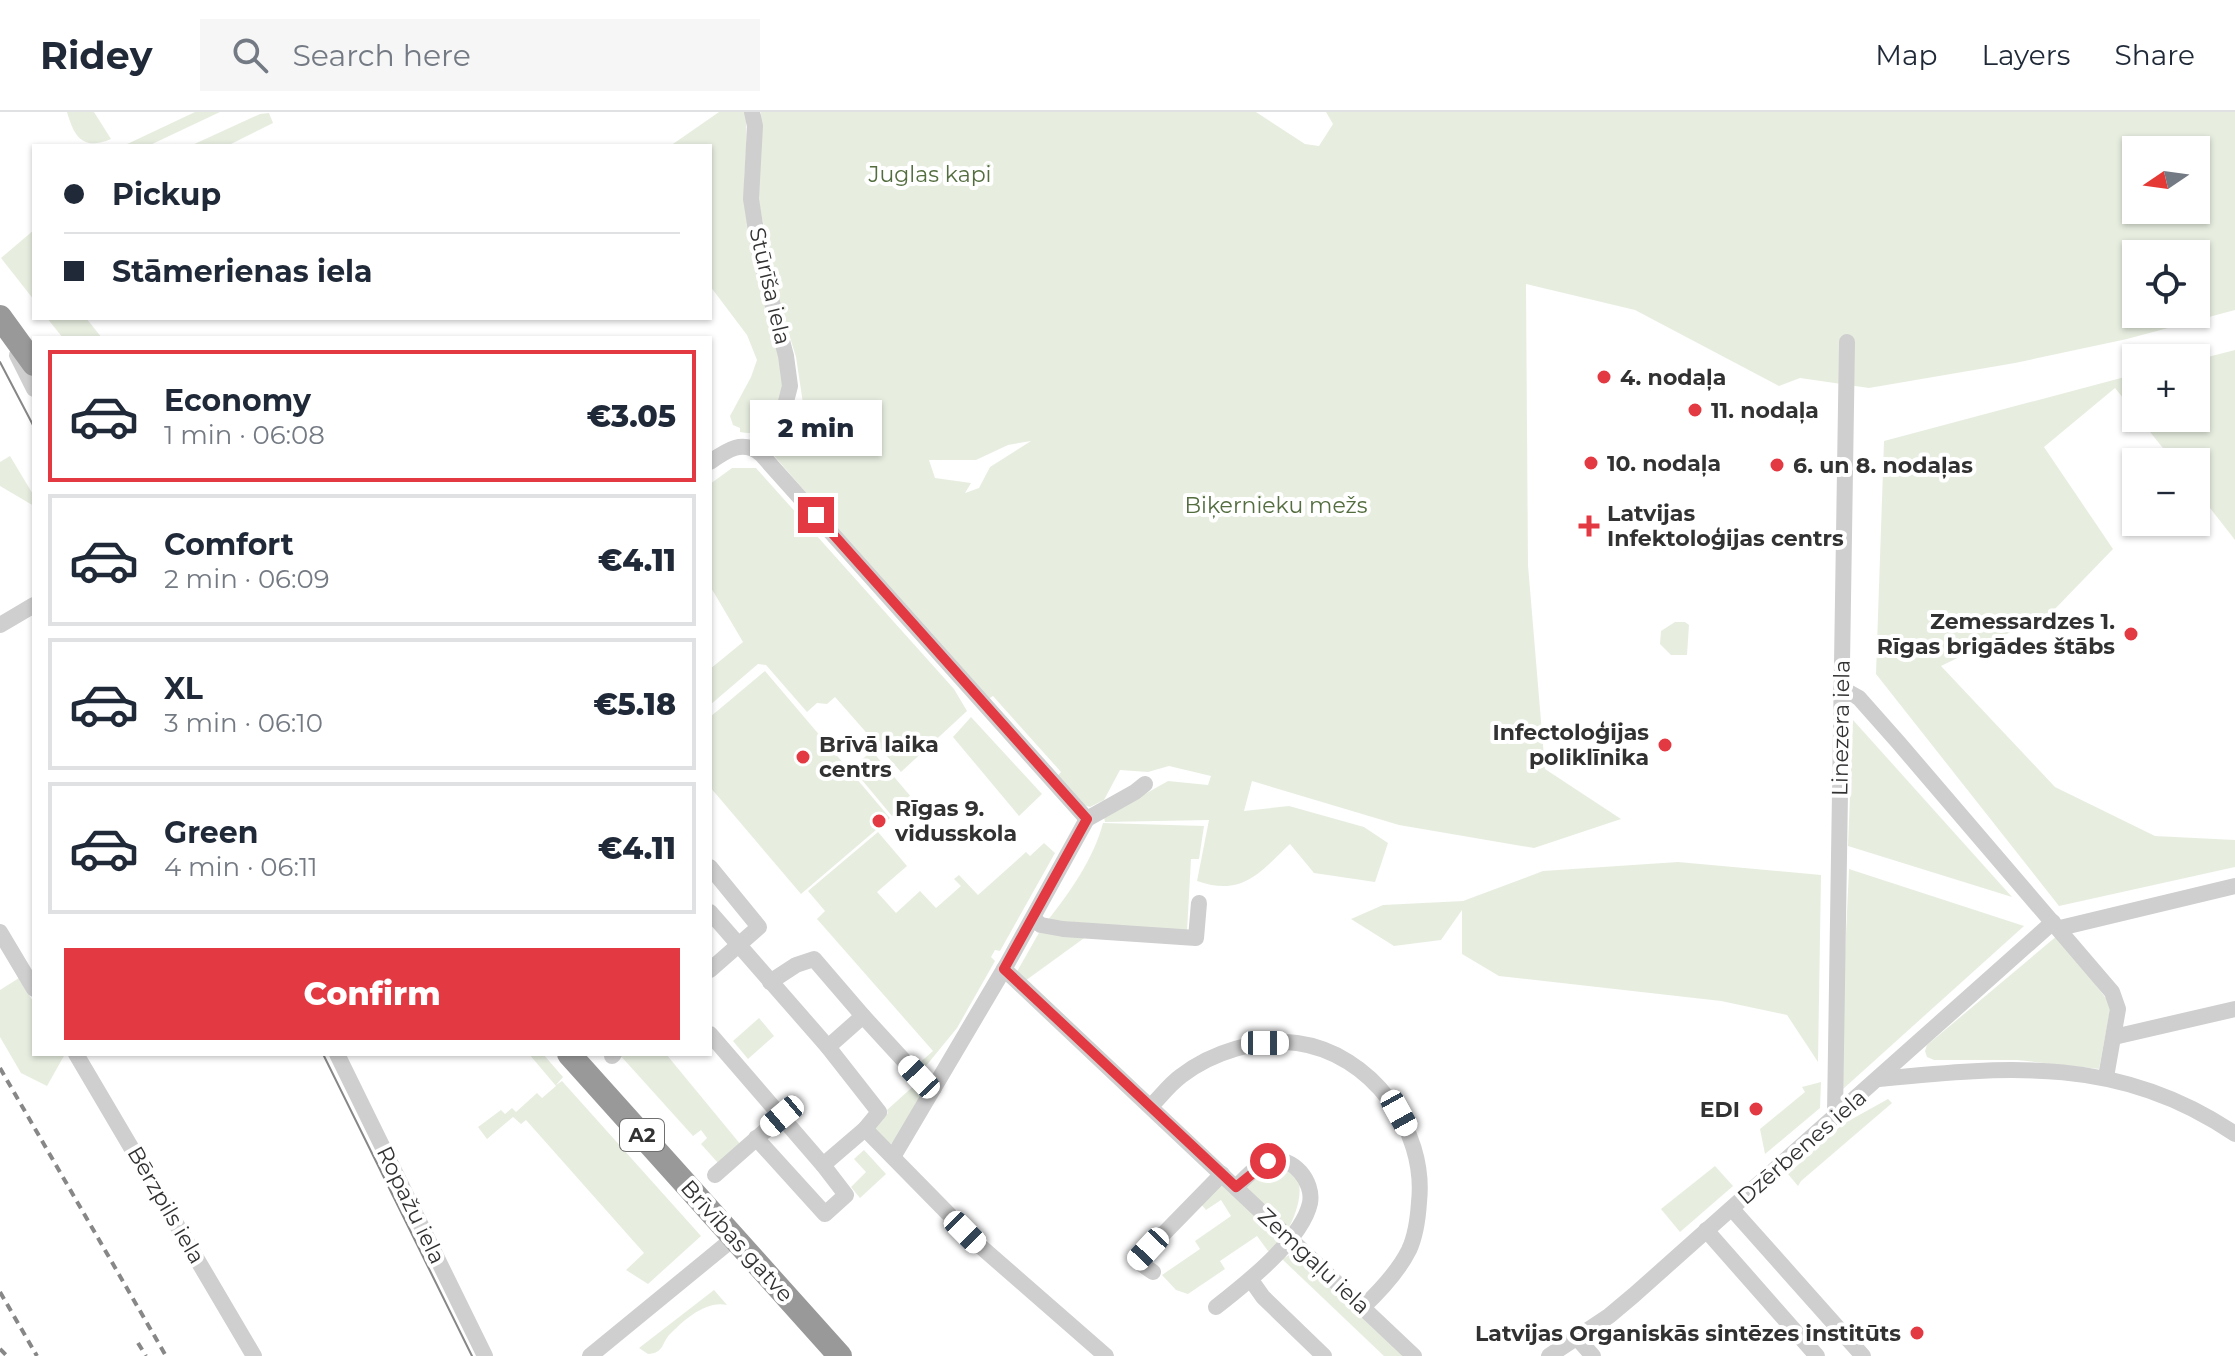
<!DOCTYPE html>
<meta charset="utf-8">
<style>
body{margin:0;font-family:Montserrat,sans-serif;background:#f6f6f7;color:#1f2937;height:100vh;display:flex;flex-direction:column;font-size:30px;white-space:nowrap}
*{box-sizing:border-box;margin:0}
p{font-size:26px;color:#747a83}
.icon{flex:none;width:44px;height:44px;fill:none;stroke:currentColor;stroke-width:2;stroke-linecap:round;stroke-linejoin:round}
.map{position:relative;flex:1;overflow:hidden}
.drawer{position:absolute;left:32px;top:224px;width:680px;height:720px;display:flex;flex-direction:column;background:#fff;border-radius:0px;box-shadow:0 2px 6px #0004}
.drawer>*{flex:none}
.banner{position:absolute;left:32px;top:32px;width:680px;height:176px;border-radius:0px;box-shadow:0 2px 6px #0004;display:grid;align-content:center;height:176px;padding:0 32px;background:#fff}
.needle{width:52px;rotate:257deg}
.tools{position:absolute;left:2122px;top:24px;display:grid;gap:16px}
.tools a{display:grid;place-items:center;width:88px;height:88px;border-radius:0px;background:#fff;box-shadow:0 2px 6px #0004;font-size:40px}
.end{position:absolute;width:36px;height:36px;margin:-18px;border:10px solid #e33942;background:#fff;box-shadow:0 0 0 4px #fff}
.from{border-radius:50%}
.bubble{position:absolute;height:56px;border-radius:0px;background:#fff;box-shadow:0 2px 6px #0004;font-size:26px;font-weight:800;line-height:56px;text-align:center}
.car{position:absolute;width:24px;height:48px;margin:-24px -12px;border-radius:10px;box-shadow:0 0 6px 2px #0007;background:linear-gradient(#fff 24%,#345 0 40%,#fff 0 76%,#345 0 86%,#fff 0)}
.banner b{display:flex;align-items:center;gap:28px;height:76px;font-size:30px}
.banner b+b{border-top:2px solid #e0e1e3}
.banner i{width:20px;height:20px;background:#1f2937}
ul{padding:14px 0 0;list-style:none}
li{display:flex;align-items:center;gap:24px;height:132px;margin:0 16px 12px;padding:0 16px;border:4px solid #e0e1e3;border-radius:0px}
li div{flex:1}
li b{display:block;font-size:30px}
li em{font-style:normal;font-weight:800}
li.current{border-color:#e33942}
li>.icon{width:72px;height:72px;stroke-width:1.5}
.action{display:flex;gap:16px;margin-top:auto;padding:16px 32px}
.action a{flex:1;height:92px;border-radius:0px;background:#e33942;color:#fff;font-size:32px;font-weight:800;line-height:92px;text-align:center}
header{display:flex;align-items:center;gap:48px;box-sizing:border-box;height:112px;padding:0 40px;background:#fff;border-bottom:2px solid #e0e1e3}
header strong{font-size:38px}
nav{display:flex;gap:44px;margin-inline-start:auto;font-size:28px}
.search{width:560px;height:72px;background:#f6f6f7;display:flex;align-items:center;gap:20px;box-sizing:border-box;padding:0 28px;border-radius:0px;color:#747a83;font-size:30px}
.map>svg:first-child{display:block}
</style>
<header>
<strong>Ridey</strong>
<div class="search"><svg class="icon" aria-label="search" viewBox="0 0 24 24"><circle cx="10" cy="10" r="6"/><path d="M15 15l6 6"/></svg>Search here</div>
<nav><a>Map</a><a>Layers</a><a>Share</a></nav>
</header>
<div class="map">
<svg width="2235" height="1244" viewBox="0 0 2235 1244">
<rect width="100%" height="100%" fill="#fff"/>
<!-- green -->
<g fill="#e7eee0" fill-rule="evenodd">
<path d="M67,0H94L111,27C83,39 74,25 67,0Z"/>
<polygon points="195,0 220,0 148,34 123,34"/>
<path d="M719,0H745C750,36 740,68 746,104C755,156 770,208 782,259C784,288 776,328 740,320V316L733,313L730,304L751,265L757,248L747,223L710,174V34H670Z"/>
<path d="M761,0H1256L1305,32L1319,34L1333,12L1326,0H2235V198L2127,227L2015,251L1869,276L1800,266L1779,274L1635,198L1526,172L1528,453L1545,657L1621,707L1534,736L1399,713L1252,669L1244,699L1289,694L1364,715L1388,731L1375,770L1314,761L1290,732C1259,761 1243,785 1197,769L1209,708L1105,710L1104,705L1168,669L1208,673L1211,664L1169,654L1148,660L1120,658L1104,688L1090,695L1081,692L1056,666L1061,660L993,584L987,588L769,338L804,298L796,245L777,183L758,85ZM2136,38H2196V98H2136ZM2136,142H2196V202H2136ZM1031,329L990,355L979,376L965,381L971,371L935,366L929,348H976L1008,333Z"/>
<polygon points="269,1 273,11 227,34 190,34 260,2"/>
<polygon points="34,118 34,188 1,146"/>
<polygon points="47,206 86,206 102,226 63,226"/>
<polygon points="2235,238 2235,428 2196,378 2196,350 2174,350 2139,306 2196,306 2196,248"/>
<polygon points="2136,262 2136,302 2115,276 2044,335 2113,437 2052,500 1941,554 2055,675 2155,724 2235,728 2235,755 2059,794 1876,562 1884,329"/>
<polygon points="10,344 34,384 34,394 0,374 0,350"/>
<polygon points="732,356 756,356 954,577 967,599 901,660 835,585 827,592 817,591 807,600 766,553 758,552 710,593 710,557 743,530 710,474 710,372"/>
<polygon points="1675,510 1685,510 1689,513 1687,543 1671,543 1660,532 1661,519"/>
<polygon points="765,559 890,706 801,782 710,675 710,605"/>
<polygon points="971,605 1042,682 1019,704 953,625"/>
<polygon points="1853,608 2012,785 1848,734"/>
<polygon points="872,639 912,686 892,704 852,656"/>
<path d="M1103,711L1204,714L1199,747H1191L1187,819L1048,808C1070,780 1094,746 1103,711Z"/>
<polygon points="878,720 907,754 877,780 896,801 920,779 936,796 961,774 954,767 959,763 978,783 1026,740 1030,744 1044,731 1055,741 1000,839 995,838 991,845 995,849 957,916 921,960 916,954 933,939 817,807 825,799 808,779"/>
<polygon points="1678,750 1821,763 1818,950 1787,903 1721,889 1499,864 1462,842 1462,798 1441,828 1394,834 1351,807 1383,793 1463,789 1543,759"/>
<polygon points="1849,757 2024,814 1843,977 1839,972"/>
<polygon points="1040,819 1087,824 1025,869 1015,863"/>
<polygon points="2058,823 2111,893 2099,957 2017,948 1934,948 1927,945 1925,939 1927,933"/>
<polygon points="19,866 34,891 34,942 65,942 47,974 21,961 0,925 0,878"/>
<polygon points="759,906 774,924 748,947 733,929"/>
<polygon points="529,942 543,942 563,965 556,973 562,969 701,1124 648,1172 626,1158 644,1141 526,1008 521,1012 513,1005 487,1027 478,1015 501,998 505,1002 512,996 516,1000 537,981 542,986 556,974"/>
<polygon points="619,942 666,942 741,1033 719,1052 701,1032 707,1026 701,1018 693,1024"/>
<polygon points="1821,970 1820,996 1765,1042 1760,1017 1805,980 1802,975"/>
<polygon points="917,971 924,978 896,1031 889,1032 870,1018 888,1001 887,998"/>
<polygon points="1888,987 1892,991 1801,1069 1798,1074 1788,1062 1843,1012"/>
<polygon points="864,1038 886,1062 860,1086 851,1075 866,1060 854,1047"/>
<path d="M1277,1052C1282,1055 1290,1059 1295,1063C1306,1076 1295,1105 1288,1117L1244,1074V1071Z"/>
<polygon points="1715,1054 1733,1074 1680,1120 1661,1097"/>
<polygon points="1218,1074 1224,1074 1279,1127 1279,1132 1273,1140 1268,1139 1257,1124 1220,1149 1225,1157 1188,1182 1176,1178 1162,1163 1200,1137 1195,1129 1231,1104 1221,1088 1206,1098 1200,1091"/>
<polygon points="1293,1141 1403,1244 1384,1244 1282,1147"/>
<path d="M714,1178L727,1193C706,1188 684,1208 670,1222C661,1232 664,1241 648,1242L639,1236Z"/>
</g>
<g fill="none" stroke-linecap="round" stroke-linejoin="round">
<!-- minor -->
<g stroke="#cfcfcf" stroke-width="16">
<polyline points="752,0 755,14 751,87 760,144 786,244 790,274 782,305 754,336"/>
<polyline points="17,243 34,277"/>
<path d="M710,350C727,338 743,327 761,342L1087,707"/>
<polyline points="0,513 34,493"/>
<polyline points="1841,576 1859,586 1898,630 2112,880 2118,897 2106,965"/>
<polyline points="1087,707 1135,680 1145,672"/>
<polyline points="710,755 759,815 710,858"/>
<polyline points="710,800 828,935"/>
<polyline points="1033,807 1041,813 1063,817 1196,826 1199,791"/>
<polyline points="2060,816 2235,774"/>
<polyline points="0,820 34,877"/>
<polyline points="1004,857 1414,1244"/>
<polyline points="770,870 796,853 814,847 863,904"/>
<polyline points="710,922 823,1053 865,1017 879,1000 828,935 863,904 919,965 934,976"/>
<polyline points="2114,925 2235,897"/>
<polyline points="76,942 254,1244"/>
<polyline points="337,942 485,1244"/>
<polyline points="612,944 614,942"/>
<path d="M1879,967C2009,954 2121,944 2235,1022"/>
<path d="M1151,994C1161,984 1170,972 1181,964C1212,940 1258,926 1297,931C1371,941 1427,1018 1419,1090C1418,1106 1416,1123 1409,1138C1398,1160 1381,1178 1363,1195"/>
<polyline points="1835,1002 1847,230"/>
<polyline points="865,1017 980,1134 1106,1244"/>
<polyline points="756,1026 825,1102 846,1083 823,1053"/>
<polyline points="893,1045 1007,852 1087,707"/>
<polyline points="715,1063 782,1004"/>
<polyline points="1732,1097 1863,1244"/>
<polyline points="1706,1118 1817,1244"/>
<polyline points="1153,1160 1137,1149 1222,1062"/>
<polyline points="1251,1168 1263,1185 1324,1244"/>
<path d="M1216,1195C1244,1173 1302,1128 1310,1091C1314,1070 1293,1043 1270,1049C1257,1052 1245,1067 1236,1075"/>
<polyline points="1577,1226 1593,1244"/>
<polyline points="590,1244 734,1126"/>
<polyline points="1549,1244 1609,1204 1634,1183 2053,810"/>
</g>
<!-- highway -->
<g stroke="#999" stroke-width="24">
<polyline points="0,205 34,252"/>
<polyline points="569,942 840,1244"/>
</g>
<!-- tram -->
<g stroke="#878787" stroke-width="2">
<polyline points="0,250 34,315"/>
<polyline points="323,942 472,1244"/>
</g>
<!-- rail -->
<g stroke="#878787" stroke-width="4" stroke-dasharray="8 6" stroke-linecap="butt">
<polyline points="0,956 166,1244"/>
<polyline points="0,1180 37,1244"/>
<polyline points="138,1231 146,1244"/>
<polyline points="0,1237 7,1244"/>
</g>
</g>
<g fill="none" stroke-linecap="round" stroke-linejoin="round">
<!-- route -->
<polyline stroke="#e33942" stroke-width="10" points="816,403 1087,707 1004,857 1236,1075 1268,1049"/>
</g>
<!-- markers -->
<g fill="#e33942" stroke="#fff" stroke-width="3">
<circle cx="1604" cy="265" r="8"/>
<circle cx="1695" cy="298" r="8"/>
<circle cx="1591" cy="351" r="8"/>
<circle cx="1777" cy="353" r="8"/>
<path d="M1585 402h8v8h8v8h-8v8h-8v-8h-8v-8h8z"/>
<circle cx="2131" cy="522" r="8"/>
<circle cx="1665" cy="633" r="8"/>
<circle cx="803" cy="645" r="8"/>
<circle cx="879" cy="709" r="8"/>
<circle cx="1756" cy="997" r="8"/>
<circle cx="1917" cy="1221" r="8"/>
</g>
<g text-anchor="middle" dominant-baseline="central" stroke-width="8" stroke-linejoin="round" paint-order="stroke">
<!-- shield labels -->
<rect fill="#fff" stroke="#707070" stroke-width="2" x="620" y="1007" width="44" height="32" rx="6"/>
<g font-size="20" font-weight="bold" fill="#323232">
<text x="642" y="1023">A2</text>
</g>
<!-- park labels -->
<g font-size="22" fill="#536d3f" stroke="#fff">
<text x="930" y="62">Juglas kapi</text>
<text x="1276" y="393">Biķernieku mežs</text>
</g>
<!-- street labels -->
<g font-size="22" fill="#323232" stroke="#fff">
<text transform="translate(770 174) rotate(77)">Stūrīša iela</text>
<text transform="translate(1841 616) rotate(-89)">Linezera iela</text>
<text transform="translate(1802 1035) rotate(-41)">Dzērbenes iela</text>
<text transform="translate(166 1093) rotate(60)">Bērzpils iela</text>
<text transform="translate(411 1093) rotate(64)">Ropažu iela</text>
<text transform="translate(737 1129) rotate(48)">Brīvības gatve</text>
<text transform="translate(1314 1149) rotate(43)">Zemgaļu iela</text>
</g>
<!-- poi labels -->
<g font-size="22" font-weight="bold" fill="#323232" stroke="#fff" text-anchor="start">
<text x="1620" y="265">4. nodaļa</text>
<text x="1711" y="298">11. nodaļa</text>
<text x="1607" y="351">10. nodaļa</text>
<text x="1793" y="353">6. un 8. nodaļas</text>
<text x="1607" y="401">Latvijas<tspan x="1607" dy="25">Infektoloģijas centrs</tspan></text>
<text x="2115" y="509" text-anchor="end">Zemessardzes 1.<tspan x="2115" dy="25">Rīgas brigādes štābs</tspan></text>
<text x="1649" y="620" text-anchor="end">Infectoloģijas<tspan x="1649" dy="25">poliklīnika</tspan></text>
<text x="819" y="632">Brīvā laika<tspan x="819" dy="25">centrs</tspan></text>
<text x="895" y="696">Rīgas 9.<tspan x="895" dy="25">vidusskola</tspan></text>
<text x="1740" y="997" text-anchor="end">EDI</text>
<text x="1901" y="1221" text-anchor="end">Latvijas Organiskās sintēzes institūts</text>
</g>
</g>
</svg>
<div class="tools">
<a><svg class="needle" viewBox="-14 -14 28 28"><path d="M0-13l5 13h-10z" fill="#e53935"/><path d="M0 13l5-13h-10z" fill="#747a83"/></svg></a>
<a><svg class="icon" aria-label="locate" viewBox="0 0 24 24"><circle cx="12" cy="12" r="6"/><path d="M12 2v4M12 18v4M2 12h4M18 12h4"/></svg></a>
<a>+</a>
<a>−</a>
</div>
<i class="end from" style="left:1268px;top:1049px"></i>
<i class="end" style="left:816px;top:403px"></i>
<div class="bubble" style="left:750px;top:288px;width:132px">2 min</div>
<i class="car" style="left:1265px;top:931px;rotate:90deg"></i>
<i class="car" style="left:919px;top:965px;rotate:317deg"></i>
<i class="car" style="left:1399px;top:1001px;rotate:151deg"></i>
<i class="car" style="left:782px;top:1004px;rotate:230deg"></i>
<i class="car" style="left:965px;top:1120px;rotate:135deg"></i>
<i class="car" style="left:1148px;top:1137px;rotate:223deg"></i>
<div class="banner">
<b><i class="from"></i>Pickup</b>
<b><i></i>Stāmerienas iela</b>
</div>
<section class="drawer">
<ul>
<li class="current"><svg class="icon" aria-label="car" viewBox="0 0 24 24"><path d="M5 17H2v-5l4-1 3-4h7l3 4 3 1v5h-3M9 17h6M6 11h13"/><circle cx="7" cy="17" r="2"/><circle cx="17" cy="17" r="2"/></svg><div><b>Economy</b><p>1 min · 06:08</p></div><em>€3.05</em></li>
<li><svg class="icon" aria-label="car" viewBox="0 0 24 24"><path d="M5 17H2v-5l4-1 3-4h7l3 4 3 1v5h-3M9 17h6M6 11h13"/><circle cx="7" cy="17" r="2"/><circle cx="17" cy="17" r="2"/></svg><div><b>Comfort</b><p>2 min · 06:09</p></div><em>€4.11</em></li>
<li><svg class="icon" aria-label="car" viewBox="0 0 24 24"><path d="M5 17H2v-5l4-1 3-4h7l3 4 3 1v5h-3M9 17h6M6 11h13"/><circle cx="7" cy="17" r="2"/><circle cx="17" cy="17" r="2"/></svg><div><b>XL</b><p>3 min · 06:10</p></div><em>€5.18</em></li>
<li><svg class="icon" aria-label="car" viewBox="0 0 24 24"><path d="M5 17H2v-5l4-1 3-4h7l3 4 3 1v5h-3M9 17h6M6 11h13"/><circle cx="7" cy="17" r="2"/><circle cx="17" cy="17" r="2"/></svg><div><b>Green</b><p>4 min · 06:11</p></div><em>€4.11</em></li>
</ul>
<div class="action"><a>Confirm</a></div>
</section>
</div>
